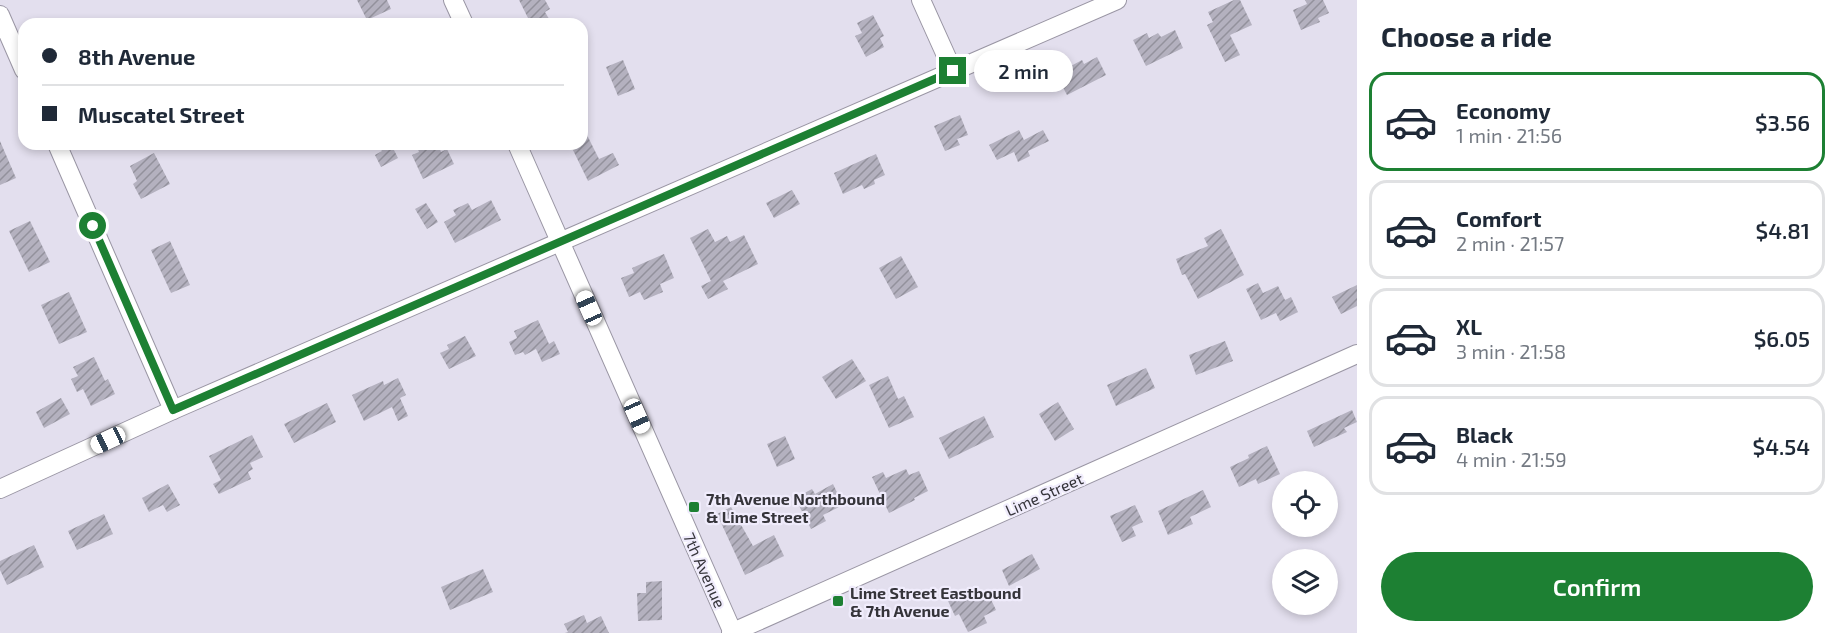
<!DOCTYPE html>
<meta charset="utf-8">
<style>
body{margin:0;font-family:"Exo 2",sans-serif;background:#f2f2f3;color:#1f2937;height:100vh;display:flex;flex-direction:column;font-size:22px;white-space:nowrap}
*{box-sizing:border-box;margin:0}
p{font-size:20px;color:#747a83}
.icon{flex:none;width:33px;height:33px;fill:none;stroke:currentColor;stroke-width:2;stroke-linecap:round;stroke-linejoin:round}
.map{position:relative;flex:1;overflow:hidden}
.details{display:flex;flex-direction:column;background:#fff;width:480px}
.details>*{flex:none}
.banner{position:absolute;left:18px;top:18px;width:570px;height:132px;border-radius:18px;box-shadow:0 3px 9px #0003;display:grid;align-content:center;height:132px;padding:0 24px;background:#fff}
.buttons{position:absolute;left:1272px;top:471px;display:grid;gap:12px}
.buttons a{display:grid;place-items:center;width:66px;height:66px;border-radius:50%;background:#fff;box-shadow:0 3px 9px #0003;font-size:30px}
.end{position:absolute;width:27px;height:27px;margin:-14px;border:8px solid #1d8033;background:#fff;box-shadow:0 0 0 3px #fff}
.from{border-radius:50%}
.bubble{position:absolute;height:42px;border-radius:21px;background:#fff;box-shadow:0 3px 9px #0003;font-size:20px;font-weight:600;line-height:42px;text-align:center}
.car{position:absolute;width:18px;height:36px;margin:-18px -9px;border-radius:8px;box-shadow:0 0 4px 2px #0007;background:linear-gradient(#fff 24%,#345 0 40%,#fff 0 76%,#345 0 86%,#fff 0)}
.banner b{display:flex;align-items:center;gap:21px;height:57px;font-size:22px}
.banner b+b{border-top:2px solid #e0e1e3}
.banner i{width:15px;height:15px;background:#1f2937}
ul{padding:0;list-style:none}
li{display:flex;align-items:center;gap:18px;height:99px;margin:0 12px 9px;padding:0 12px;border:3px solid #e0e1e3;border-radius:18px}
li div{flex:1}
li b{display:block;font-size:22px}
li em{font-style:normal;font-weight:600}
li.selected{border-color:#1d8033}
li>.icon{width:54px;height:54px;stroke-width:1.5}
h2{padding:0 24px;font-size:27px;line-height:72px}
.primary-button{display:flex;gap:12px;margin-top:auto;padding:12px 24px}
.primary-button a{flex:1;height:69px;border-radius:36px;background:#1d8033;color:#fff;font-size:24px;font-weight:600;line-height:69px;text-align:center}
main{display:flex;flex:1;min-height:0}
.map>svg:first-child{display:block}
</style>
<main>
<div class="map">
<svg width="1357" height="633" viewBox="0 0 1357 633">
<defs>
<pattern id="building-hatch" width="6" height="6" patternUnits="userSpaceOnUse" patternTransform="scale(1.5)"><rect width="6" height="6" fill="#b4b1bf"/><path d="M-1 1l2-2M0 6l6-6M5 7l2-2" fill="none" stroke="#93919c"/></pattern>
</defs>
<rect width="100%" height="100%" fill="#e3dfee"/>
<!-- building -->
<g fill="url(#building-hatch)">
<polygon points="357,0 387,0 391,9 367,20"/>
<polygon points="519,0 545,0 550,9 545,12 552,24 531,24"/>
<polygon points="1234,0 1240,0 1252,25 1230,35 1240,55 1225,62 1207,25 1213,22 1208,12"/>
<polygon points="1305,0 1323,0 1329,13 1318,18 1320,22 1301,30 1293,10 1307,4"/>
<polygon points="873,15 884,36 880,38 884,47 866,57 855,36 862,33 857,23"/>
<polygon points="1175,30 1183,48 1146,66 1133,40 1147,33 1149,38 1158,33 1161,37"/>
<polygon points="1097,57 1106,75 1067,95 1056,74 1082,60 1084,64"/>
<polygon points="623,60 635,89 618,96 606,67"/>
<polygon points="960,115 968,135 957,139 960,145 945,151 934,126"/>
<polygon points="582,125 599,159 613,153 619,165 588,181 570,144 582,144"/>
<polygon points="1019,130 1024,140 1043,130 1049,141 1028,151 1030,156 1018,162 1014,152 997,160 989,145"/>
<polygon points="0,141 16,178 0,185"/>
<polygon points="378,144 391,144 398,158 381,167 375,155 382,151"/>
<polygon points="416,144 438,144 441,152 447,149 454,164 423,179 412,155 419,152"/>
<polygon points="154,153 170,184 141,199 133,184 137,181 130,166"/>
<polygon points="876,154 885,175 874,180 875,184 864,189 862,185 843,194 834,173"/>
<polygon points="792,190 800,204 774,218 766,203"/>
<polygon points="491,200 501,220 455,243 444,222 456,215 453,210 468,203 472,210"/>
<polygon points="426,203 438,222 427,229 415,209"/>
<polygon points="30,221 50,262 29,272 9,231"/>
<polygon points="708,229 715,242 727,236 730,242 744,235 758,264 723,281 728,289 708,299 701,286 711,281 690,238"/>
<polygon points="1221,229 1244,275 1198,299 1185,274 1182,275 1176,259 1208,246 1204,238"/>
<polygon points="170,241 190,285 171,293 151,250"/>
<polygon points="664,254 674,278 660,284 663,292 644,300 640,292 629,297 621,278 634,273 632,268"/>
<polygon points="901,256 918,287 896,299 879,268"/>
<polygon points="1258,283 1263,293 1278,286 1285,300 1291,297 1298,312 1280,321 1276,313 1261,320 1246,289"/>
<polygon points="1357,285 1357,306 1341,314 1332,297"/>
<polygon points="69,292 87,332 59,344 41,305"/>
<polygon points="538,320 549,344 554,341 560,354 542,362 536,349 525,355 523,352 515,355 509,342 517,338 514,331"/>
<polygon points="465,336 476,356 449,369 440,353 449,349 447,345"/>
<polygon points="1225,341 1233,361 1196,375 1189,355"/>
<polygon points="94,357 105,381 108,379 115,394 91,406 83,389 77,392 71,379 78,376 73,367"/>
<polygon points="852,359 866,381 836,399 822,377"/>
<polygon points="1146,368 1155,388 1116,406 1107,385"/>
<polygon points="888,376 898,399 904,396 914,417 889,428 869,385"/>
<polygon points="398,378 406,395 400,398 408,416 398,421 392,407 364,421 352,395 383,381 384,385"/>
<polygon points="61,398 70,414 44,428 36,412"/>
<polygon points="1058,402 1074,429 1055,441 1039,414"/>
<polygon points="327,403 336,422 294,443 284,424"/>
<polygon points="1352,410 1357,422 1344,428 1347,432 1314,447 1307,431"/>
<polygon points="984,416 994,437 949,459 939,438"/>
<polygon points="252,435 263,457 250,463 253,469 248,472 251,479 219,494 213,484 221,480 209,456"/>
<polygon points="785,436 795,459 777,467 767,444"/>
<polygon points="1267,446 1280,474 1258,484 1256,479 1239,487 1230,467 1249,458 1248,455"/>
<polygon points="906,469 909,475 919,471 928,491 914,498 915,500 889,513 872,477 883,472 886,478"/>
<polygon points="168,484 180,505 167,512 163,505 149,512 142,498"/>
<polygon points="833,484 843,505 823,515 826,521 811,529 795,498 812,489 815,494"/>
<polygon points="1203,490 1211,507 1190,517 1193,524 1168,535 1158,511"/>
<polygon points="1135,505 1143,522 1132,527 1136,536 1122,542 1110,516"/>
<polygon points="731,507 753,546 774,535 784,556 745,575 717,514"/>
<polygon points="104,514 113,534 77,550 68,531"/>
<polygon points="34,545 44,567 7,585 0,570 0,561"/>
<polygon points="1032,554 1040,569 1009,586 1002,570"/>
<polygon points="483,569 493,592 450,610 441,587"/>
<polygon points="662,581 662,620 638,621 637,593 646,593 646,582"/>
<polygon points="986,589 996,610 984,616 987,623 968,632 959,614 955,616 948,601 961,594 964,599"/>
<polygon points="584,615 587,623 601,616 609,633 565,633 568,632 564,624"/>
</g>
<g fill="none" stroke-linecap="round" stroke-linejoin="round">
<!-- minor casing -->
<g stroke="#9a96a4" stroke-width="20">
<g id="minor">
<polyline points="453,0 464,24"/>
<polyline points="921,0 953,71"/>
<polyline points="0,15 24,70"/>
<polyline points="57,144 173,410"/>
<polyline points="517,144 733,633"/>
<polyline points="0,489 173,410 1117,0"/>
<polyline points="731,633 1357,354"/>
</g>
</g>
<!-- minor -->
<use href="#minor" stroke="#fff" stroke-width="18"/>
</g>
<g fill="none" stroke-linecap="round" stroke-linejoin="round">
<!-- route -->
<polyline stroke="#1d8033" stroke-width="8" points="93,226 173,410 953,71"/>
</g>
<!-- markers -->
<g fill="#1d8033" stroke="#f0ecfc" stroke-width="2">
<rect x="688" y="501" width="12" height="12" rx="3"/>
<rect x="832" y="595" width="12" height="12" rx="3"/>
</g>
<g text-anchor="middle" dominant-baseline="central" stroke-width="4.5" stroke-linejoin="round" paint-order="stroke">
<!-- street labels -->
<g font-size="16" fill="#35343a" stroke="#f0ecfc">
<text transform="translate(1044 494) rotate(-24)">Lime Street</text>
<text transform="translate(705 570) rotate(66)">7th Avenue</text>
</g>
<!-- poi labels -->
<g font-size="16" font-weight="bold" fill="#35343a" stroke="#f0ecfc" text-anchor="start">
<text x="706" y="498">7th Avenue Northbound<tspan x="706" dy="18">&amp; Lime Street</tspan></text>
<text x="850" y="592">Lime Street Eastbound<tspan x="850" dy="18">&amp; 7th Avenue</tspan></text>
</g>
</g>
</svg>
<div class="buttons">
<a><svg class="icon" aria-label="locate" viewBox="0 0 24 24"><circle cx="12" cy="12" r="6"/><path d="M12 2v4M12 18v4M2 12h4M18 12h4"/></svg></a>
<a><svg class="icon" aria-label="layers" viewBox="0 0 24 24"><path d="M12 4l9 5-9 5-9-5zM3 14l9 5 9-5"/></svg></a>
</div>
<i class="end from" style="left:93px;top:226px"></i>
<i class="end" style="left:953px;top:71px"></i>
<div class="bubble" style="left:974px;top:50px;width:99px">2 min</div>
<i class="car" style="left:589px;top:308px;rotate:336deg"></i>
<i class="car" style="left:637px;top:416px;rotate:156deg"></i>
<i class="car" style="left:108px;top:440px;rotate:245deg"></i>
<div class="banner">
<b><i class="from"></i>8th Avenue</b>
<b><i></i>Muscatel Street</b>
</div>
</div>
<section class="details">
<h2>Choose a ride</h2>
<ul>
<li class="selected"><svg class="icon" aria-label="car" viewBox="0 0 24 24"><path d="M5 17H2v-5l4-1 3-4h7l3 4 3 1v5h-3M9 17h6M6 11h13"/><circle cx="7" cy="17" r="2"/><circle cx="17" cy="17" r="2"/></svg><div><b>Economy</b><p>1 min · 21:56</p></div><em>$3.56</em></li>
<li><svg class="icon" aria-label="car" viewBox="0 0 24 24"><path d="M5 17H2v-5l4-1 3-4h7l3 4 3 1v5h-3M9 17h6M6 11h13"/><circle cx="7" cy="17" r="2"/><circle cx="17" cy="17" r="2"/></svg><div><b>Comfort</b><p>2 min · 21:57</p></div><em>$4.81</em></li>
<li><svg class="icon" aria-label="car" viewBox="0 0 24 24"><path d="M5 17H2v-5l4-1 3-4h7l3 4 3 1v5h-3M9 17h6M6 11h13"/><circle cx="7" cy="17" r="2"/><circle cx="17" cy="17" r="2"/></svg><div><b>XL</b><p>3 min · 21:58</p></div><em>$6.05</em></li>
<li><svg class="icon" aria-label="car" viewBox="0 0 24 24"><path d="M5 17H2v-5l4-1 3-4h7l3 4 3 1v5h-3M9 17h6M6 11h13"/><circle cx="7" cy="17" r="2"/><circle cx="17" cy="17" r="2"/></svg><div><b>Black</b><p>4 min · 21:59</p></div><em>$4.54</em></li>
</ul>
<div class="primary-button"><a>Confirm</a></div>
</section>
</main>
